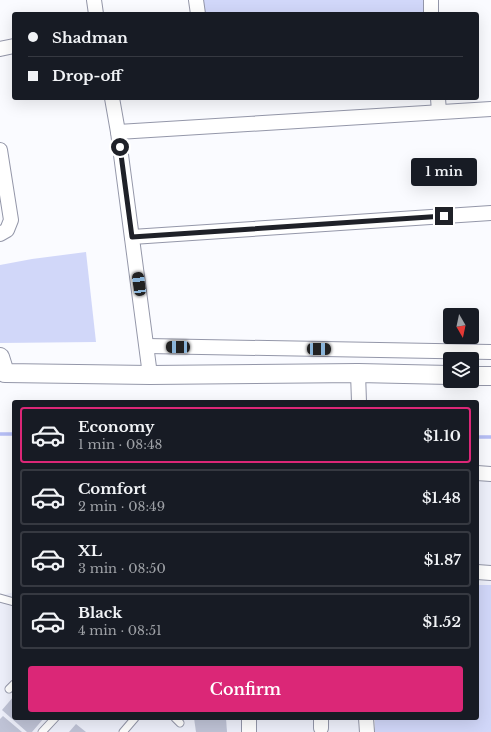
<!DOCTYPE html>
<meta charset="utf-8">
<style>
body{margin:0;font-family:"Libre Baskerville",serif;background:#242831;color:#f1f3f6;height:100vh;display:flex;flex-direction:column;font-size:15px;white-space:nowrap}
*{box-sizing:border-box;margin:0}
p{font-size:13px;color:#9ea1a6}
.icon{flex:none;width:22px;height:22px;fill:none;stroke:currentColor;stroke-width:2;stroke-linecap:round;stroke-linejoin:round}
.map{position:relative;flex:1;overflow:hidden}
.panel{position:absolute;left:12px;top:400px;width:467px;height:320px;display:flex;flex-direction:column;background:#171b24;border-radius:4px;box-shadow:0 4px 16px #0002}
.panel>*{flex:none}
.top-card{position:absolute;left:12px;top:12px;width:467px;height:88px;border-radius:4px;box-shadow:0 4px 16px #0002;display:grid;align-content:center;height:88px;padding:0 16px;background:#171b24}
.needle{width:26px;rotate:171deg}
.buttons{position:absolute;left:443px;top:308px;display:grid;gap:8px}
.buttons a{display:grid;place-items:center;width:36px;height:36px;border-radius:4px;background:#171b24;box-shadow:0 4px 16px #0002;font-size:20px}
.end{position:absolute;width:18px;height:18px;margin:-9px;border:5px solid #1f2128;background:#fff;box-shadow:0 0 0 2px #fff}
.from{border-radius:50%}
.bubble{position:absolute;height:28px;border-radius:4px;background:#171b24;box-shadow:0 4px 16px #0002;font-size:13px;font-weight:600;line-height:28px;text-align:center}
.car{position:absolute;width:12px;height:24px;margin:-12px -6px;border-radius:5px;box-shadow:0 0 3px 1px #0007;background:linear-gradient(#222 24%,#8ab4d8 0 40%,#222 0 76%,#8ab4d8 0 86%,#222 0)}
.top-card b{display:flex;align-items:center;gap:14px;height:38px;font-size:15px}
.top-card b+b{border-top:1px solid #363941}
.top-card i{width:10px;height:10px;background:#f1f3f6}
ul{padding:7px 0 0;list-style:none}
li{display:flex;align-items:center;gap:12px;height:56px;margin:0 8px 6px;padding:0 8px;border:2px solid #363941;border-radius:4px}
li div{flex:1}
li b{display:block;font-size:15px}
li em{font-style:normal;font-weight:600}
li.on{border-color:#db2777}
li>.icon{width:36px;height:36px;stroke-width:1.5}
.action{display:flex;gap:8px;margin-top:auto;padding:8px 16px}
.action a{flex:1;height:46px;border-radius:4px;background:#db2777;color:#fff;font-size:16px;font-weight:600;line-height:46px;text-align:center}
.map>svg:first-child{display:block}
</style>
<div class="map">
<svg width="491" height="732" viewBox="0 0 491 732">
<rect width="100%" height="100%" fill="#fafbff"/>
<!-- built -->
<g fill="#eef0fb">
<polygon points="477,471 491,471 491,732 251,732 250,718 477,718"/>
<polygon points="14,592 14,718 249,718 250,732 0,732 0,596"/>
</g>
<!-- green -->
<g fill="#d1d7f9">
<polygon points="196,0 431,0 431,14 198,14"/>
<polygon points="86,252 96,342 0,343 0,265 32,259"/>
<polygon points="477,585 491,585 491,732 375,732 375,718 477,718"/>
</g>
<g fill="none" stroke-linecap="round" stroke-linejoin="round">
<!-- stream -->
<g stroke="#b6bff6" stroke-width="3.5">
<polyline points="0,434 14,434"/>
<polyline points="477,437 491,437"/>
</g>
</g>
<!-- building -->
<g fill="#bfc3d6">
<polygon points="14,696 14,718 44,718 32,732 27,732 2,710"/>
<polygon points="3,716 22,732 0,732 0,719"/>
<polygon points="194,718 226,718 227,732 196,732"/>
<polygon points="76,724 86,732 69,732"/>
</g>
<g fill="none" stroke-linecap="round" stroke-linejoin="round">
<!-- service casing -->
<g stroke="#9497a9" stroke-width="9">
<g id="service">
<polyline points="0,598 14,602"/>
<polyline points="9,689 14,684"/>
<polyline points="175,718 180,723"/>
<polyline points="42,732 55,718"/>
<polyline points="123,732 135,718"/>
</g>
</g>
<!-- minor casing -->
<g stroke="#9497a9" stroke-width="16">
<g id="minor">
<polyline points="94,0 96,14"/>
<polyline points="196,0 198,14"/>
<polyline points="431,0 431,14"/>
<polyline points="0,49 14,46"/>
<polyline points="112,98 118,132 150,375"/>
<polyline points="438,98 439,112"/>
<polyline points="118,132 491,109"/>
<polyline points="0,150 11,220 7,230 0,234"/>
<polyline points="132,237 491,213"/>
<polyline points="147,346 491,352"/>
<polyline points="358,373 359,402"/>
<polyline points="477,473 491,474"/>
<polyline points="477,572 491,573"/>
<polyline points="249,718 249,732"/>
<polyline points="321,718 321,728"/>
<polyline points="366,718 367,732"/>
</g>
</g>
<!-- tertiary casing -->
<g stroke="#9497a9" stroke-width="20">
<g id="tertiary">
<polyline points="0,357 5,373 150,375 358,373 450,375"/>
<polyline points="472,376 491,376"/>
</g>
</g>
<!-- service -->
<use href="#service" stroke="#fff" stroke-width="7"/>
<!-- minor -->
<use href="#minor" stroke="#fff" stroke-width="14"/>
<!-- tertiary -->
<use href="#tertiary" stroke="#fff" stroke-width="18"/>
</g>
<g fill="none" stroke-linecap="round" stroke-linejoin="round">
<!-- route -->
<polyline stroke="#1f2128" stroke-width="5" points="120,147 132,237 444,216"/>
</g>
</svg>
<div class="buttons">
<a><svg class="needle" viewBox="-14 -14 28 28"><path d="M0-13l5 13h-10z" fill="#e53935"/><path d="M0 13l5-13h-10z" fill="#9ea1a6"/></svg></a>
<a><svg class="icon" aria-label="layers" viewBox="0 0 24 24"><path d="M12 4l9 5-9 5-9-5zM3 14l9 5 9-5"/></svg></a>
</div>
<i class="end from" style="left:120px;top:147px"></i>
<i class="end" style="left:444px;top:216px"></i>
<div class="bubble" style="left:411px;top:158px;width:66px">1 min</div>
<i class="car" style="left:139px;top:284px;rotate:352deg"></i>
<i class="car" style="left:178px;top:347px;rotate:271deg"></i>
<i class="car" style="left:319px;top:349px;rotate:91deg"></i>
<div class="top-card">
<b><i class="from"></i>Shadman</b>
<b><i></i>Drop-off</b>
</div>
<section class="panel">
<ul>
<li class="on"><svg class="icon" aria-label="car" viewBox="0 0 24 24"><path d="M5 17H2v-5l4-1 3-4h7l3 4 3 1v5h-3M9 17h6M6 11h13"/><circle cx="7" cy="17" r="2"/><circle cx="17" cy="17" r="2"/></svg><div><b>Economy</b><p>1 min · 08:48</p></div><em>$1.10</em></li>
<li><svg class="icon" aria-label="car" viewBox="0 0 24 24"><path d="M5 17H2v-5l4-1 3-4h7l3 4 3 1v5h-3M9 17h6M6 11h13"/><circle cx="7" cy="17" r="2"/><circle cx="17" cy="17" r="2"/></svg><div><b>Comfort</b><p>2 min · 08:49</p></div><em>$1.48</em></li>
<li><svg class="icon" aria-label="car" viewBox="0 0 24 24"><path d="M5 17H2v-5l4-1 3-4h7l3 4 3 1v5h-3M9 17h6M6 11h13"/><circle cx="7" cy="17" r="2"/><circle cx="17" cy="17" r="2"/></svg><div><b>XL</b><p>3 min · 08:50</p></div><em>$1.87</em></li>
<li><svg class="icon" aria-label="car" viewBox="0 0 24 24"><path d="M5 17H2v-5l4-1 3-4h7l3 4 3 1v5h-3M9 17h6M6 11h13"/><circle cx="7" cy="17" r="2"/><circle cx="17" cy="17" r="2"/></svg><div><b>Black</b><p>4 min · 08:51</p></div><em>$1.52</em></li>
</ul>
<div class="action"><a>Confirm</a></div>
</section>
</div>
